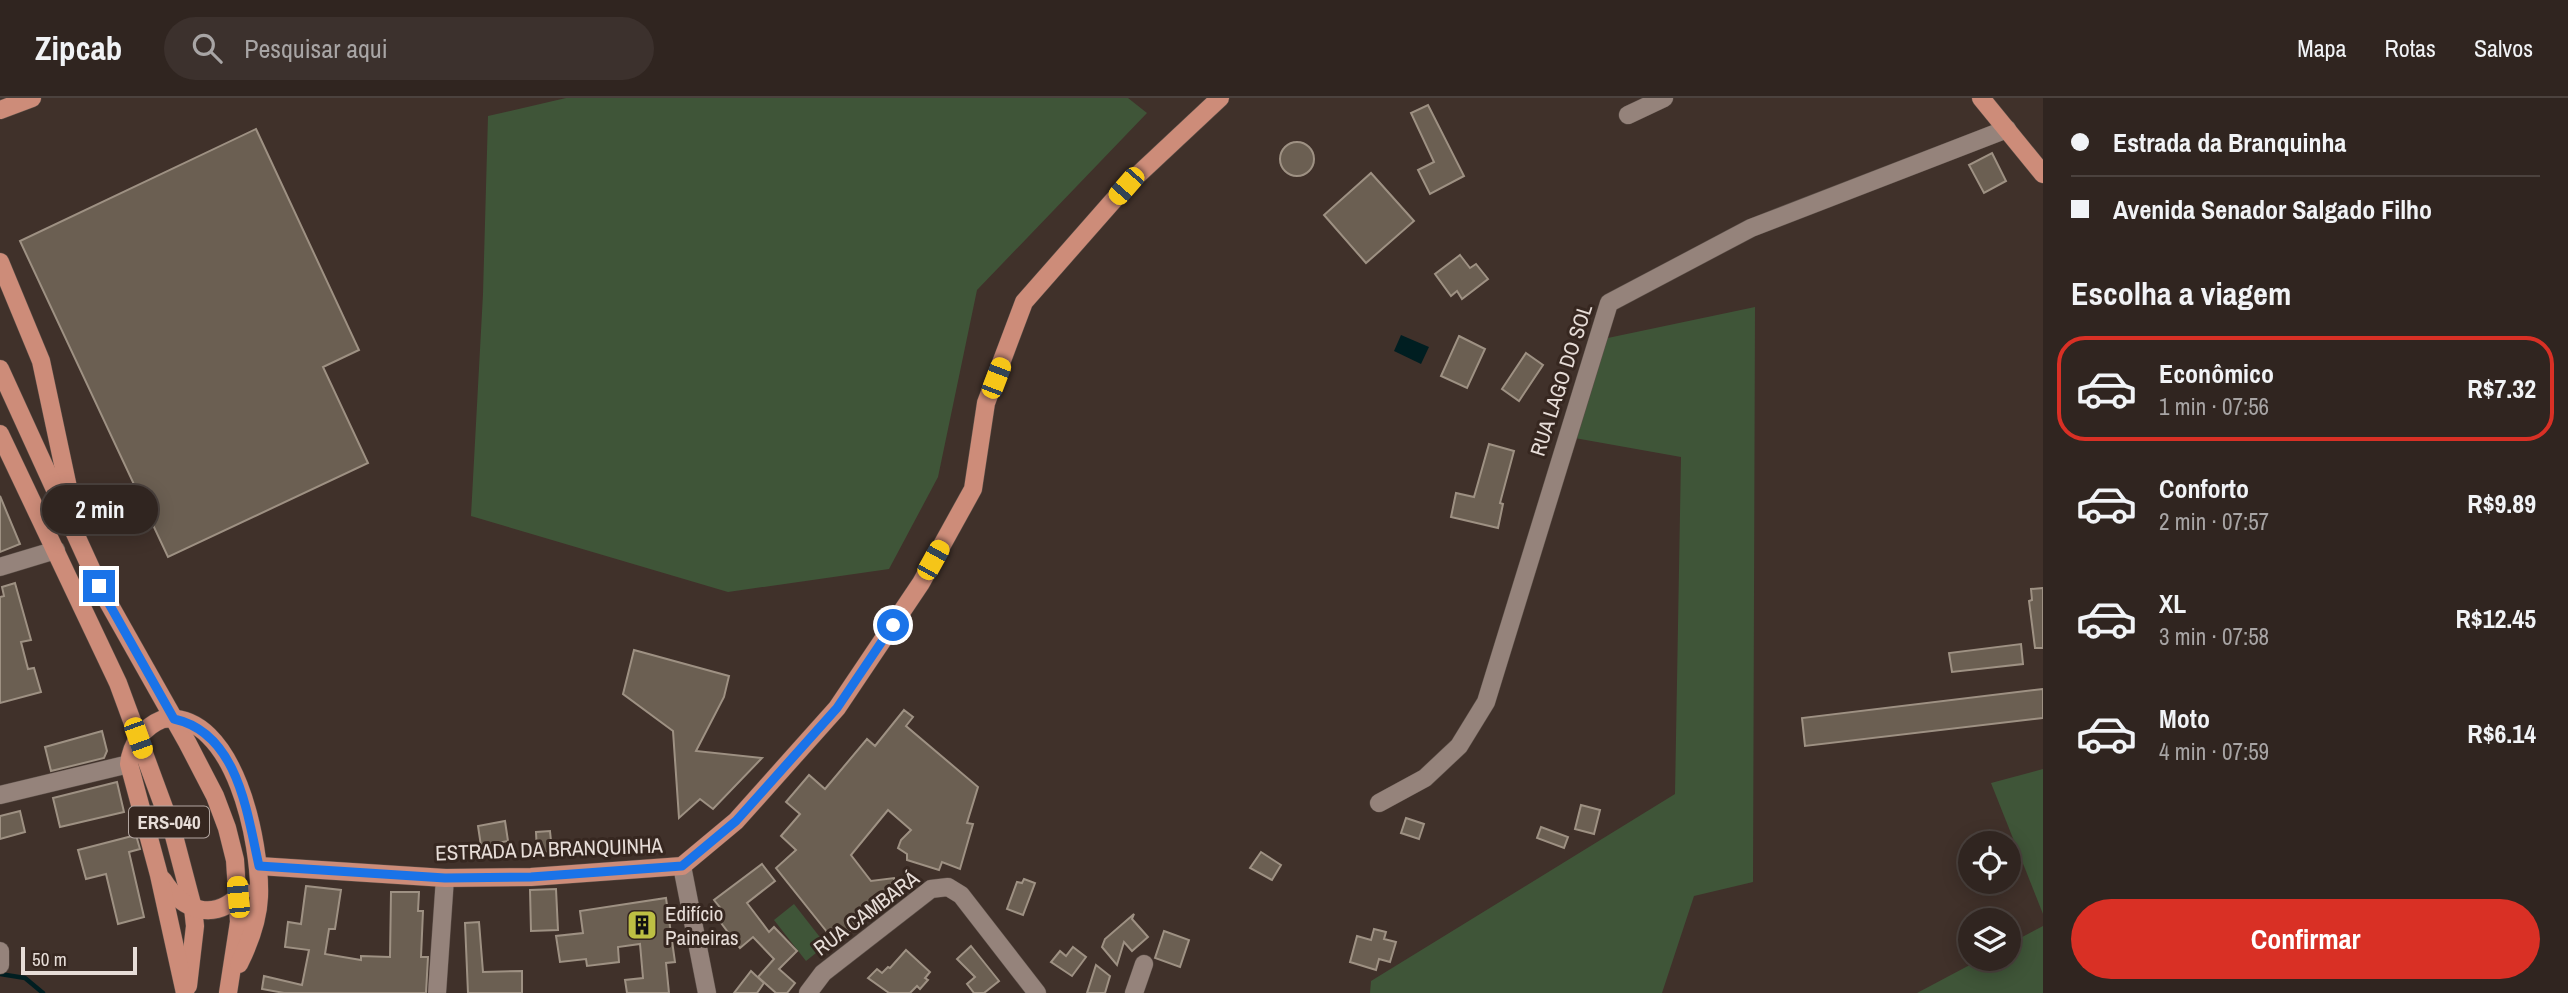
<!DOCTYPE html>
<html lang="pt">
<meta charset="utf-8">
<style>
body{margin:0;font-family:"Archivo Narrow",sans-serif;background:#3c312d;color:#f1f3f6;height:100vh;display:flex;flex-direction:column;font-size:26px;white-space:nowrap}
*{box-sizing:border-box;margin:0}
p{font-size:23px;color:#a8a5a5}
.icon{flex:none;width:38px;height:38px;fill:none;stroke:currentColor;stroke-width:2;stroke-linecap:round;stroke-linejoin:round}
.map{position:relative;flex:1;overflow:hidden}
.details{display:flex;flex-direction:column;background:#302520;width:525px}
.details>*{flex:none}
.guide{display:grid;align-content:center;height:154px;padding:0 28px;background:#302520}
.controls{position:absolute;left:1958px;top:733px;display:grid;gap:14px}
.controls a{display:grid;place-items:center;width:63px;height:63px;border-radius:50%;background:#302520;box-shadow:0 4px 18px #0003,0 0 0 2px #4b423e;font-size:35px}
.scale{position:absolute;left:21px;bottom:18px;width:116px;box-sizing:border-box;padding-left:7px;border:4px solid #e7ddd8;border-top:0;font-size:19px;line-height:24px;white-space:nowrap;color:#e7ddd8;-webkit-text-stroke:5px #362720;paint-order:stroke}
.end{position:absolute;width:32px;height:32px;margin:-16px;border:9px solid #1a73e8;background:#fff;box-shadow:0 0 0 4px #fff}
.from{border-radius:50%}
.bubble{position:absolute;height:49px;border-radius:24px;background:#302520;box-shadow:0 4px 18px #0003,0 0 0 2px #4b423e;font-size:23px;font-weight:800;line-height:49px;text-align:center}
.car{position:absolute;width:21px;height:42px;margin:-21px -10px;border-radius:9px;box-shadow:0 0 5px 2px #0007;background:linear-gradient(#f5c518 24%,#345 0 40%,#f5c518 0 76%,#345 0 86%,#f5c518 0)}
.guide b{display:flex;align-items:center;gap:24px;height:66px;font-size:26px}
.guide b+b{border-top:2px solid #4b423e}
.guide i{width:18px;height:18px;background:#f1f3f6}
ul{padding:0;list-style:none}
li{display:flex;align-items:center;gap:21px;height:105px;margin:0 14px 10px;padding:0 14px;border:4px solid transparent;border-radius:28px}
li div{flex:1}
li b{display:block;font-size:26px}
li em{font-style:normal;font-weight:800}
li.current{border-color:#d93025}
li>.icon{width:63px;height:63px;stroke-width:1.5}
h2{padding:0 28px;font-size:32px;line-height:84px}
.action{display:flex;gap:14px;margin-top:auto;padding:14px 28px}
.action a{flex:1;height:80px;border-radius:42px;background:#d93025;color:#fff;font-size:28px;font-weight:800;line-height:80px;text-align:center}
header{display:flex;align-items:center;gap:42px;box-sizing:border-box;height:98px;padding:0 35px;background:#302520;border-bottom:2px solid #4b423e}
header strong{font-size:33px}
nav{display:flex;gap:38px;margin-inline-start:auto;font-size:24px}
.search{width:490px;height:63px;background:#3c312d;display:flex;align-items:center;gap:18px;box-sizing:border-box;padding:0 24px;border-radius:38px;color:#a8a5a5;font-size:26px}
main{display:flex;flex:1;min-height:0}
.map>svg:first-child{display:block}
</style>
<header>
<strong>Zipcab</strong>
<div class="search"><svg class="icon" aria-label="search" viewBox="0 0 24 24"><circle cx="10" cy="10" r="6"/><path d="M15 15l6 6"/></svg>Pesquisar aqui</div>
<nav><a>Mapa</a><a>Rotas</a><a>Salvos</a></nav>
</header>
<main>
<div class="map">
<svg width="2043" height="895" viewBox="0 0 2043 895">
<rect width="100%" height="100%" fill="#40312a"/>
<!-- green -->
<g fill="#3f5538">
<polygon points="566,0 1128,0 1147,15 977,192 938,379 889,471 728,494 471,418 483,196 488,18"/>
<polygon points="1755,209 1753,784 1694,798 1662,895 1370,895 1371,883 1675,696 1681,359 1569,339 1603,241"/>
<polygon points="2043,671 2043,816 1991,685"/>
<polygon points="794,806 826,847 806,863 774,822"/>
<polygon points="2043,828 2043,895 1917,895 1981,861 2009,861 2009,846"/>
</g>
<!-- water -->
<polygon fill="#001e21" points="1401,237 1429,249 1421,266 1394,253"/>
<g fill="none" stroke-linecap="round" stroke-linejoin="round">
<!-- stream -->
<polyline stroke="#001e21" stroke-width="4.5" points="0,876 25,880 43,895"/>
</g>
<!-- building -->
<g fill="#6b5f52" stroke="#9e9183" stroke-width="2">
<polygon points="1428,7 1464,78 1430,96 1418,72 1434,64 1411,15"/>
<polygon points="256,31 359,252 323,269 368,365 168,459 20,143"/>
<circle cx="1297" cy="61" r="17"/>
<polygon points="1992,55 2006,83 1984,95 1969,67"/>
<polygon points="1371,75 1414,123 1366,165 1324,117"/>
<polygon points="1460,157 1470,170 1476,166 1488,181 1462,201 1457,193 1451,198 1435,176"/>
<polygon points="1459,238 1485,251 1467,290 1441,278"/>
<polygon points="1526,255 1543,267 1519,303 1502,291"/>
<polygon points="1489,346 1514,353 1500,405 1503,406 1498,430 1451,419 1456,395 1474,399"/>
<polygon points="0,398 20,446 0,454"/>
<polygon points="15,485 31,542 21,544 28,571 34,570 41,594 0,605 0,499 4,498 2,489"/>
<polygon points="2043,490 2043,550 2035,550 2029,503 2032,502 2031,491"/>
<polygon points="2021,546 2023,566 1952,574 1949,555"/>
<polygon points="634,552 729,578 724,599 696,653 762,660 713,711 700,701 679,720 673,633 623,596"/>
<polygon points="2043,591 2043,620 1805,648 1802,620"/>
<polygon points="904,612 913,619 906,628 978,689 967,725 973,726 960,771 942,764 939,772 907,762 907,756 898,750 901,742 911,732 888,712 851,757 871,783 894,780 896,797 883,799 888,806 835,844 776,770 796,752 781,738 800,716 786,704 809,677 825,691 867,641 875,648"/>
<polygon points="102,633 107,653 104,660 51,673 45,649"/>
<polygon points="117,684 124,714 60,729 53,700"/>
<polygon points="1581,707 1600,712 1594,736 1575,731"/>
<polygon points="20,713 25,734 0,741 0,718"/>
<polygon points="1406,720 1424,726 1419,741 1401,735"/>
<polygon points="505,723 508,743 481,748 478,728"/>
<polygon points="1541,729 1568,739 1564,750 1537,740"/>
<polygon points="550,733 552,753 537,754 536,734"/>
<polygon points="136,737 140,751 129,754 144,819 118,826 106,776 86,781 78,752"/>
<polygon points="1261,754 1281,767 1272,782 1250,770"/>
<polygon points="762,766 775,783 747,805 769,834 774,829 797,853 779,871 795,885 787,895 776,895 758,879 774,861 753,839 740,850 715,817 722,812 714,802"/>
<polygon points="1024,781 1035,785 1023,817 1007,811 1017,784 1022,785"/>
<polygon points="306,788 341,792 335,831 329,831 325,856 361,862 361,858 390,859 391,794 419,794 418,813 423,813 421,859 428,859 426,895 284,895 262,891 264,878 302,887 309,852 285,849 288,824 301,826"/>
<polygon points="556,791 558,832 531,833 530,792"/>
<polygon points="666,800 675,864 666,865 669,895 627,895 625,882 643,880 640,846 618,849 619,864 587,868 586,861 560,864 556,838 583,835 580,813"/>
<polygon points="1134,816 1132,821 1148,839 1132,853 1124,844 1117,867 1102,849 1105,841"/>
<polygon points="479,824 483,874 522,873 522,895 468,895 465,825"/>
<polygon points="1374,831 1386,834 1384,841 1396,844 1390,864 1379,861 1376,872 1350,864 1357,838 1371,842"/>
<polygon points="1164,833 1189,842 1180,869 1155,860"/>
<polygon points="971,848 999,883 984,895 974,895 967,886 975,879 957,861"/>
<polygon points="1073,849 1086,859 1072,878 1051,864 1060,853 1066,858"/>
<polygon points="906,852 930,874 925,880 928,882 920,891 917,888 910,895 889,895 868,880 877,871 882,875 888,869 890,870"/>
<polygon points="1096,867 1110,878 1105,895 1087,895"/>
<polygon points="751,873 764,885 757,895 734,895"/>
</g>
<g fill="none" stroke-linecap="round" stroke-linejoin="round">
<!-- minor casing -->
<g stroke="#5c5049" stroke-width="19">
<g id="minor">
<polyline points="1628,17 1664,0"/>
<polyline points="0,469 56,452"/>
<polyline points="0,697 129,666"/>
<polyline points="1379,705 1425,680 1459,648 1486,604 1609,205 1751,130 2007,31"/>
<polyline points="682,768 707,895"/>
<polyline points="0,853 0,867"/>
<polyline points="437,895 445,780"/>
<polyline points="808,895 823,875 931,791 948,789 961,797 1037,895"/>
<polyline points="1134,895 1144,866"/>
</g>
</g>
<!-- major casing -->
<g stroke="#5c5049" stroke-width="19">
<g id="major">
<polyline points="1981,0 2043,76"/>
<polyline points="0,12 32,0"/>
<polyline points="0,164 41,263 73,413"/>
<polyline points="0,271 99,488 187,644 215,698 227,730 235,762 239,824 228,895"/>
<polyline points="0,336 118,585 173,734 193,810 195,828 188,888"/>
<polyline points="259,768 445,780 531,779 682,768 736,723 837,610 921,485 973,391 986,305 1024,204 1126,88 1220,0"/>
<path d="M163,782C183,814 216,825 243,793"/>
<path d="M185,895L159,777L129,666C131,646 143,629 163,621C235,612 261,747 259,799C258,823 250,844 239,866"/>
</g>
</g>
<!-- minor -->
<use href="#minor" stroke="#95837b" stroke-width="18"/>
<!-- major -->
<use href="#major" stroke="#cd8c79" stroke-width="18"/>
</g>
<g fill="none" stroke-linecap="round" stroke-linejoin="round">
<!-- route -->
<path stroke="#1a73e8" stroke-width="9" d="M99,488L174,621C238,635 247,715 259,768L445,780L531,779L682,768L736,723L837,610L893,527"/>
</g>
<!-- icons -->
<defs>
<g id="building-square" transform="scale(1.575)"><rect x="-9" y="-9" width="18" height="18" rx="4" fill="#bdbf43" stroke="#362720"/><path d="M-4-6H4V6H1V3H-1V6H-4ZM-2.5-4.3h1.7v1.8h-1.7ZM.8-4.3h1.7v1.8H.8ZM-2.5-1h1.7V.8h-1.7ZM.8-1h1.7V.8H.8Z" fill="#111"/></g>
</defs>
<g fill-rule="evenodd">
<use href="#building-square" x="642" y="827"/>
</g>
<g text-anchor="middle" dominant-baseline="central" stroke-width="6" stroke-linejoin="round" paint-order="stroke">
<!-- shield labels -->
<rect fill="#362720" stroke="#b2a6a1" stroke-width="2" x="129" y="708.5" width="80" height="31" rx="5"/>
<g font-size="19" font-weight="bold" fill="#e7ddd8">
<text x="169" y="724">ERS-040</text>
</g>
<!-- street labels -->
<g font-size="21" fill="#e7ddd8" stroke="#362720">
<text transform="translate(1561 282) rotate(-72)">RUA LAGO DO SOL</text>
<text transform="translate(549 751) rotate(-2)">ESTRADA DA BRANQUINHA</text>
<text transform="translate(866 815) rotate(-37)">RUA CAMBARÁ</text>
</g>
<!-- poi labels -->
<g font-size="21" fill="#e7ddd8" stroke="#362720" text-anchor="start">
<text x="665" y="815">Edifício<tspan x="665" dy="24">Paineiras</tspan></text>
</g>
</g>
</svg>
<div class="controls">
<a><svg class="icon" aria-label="locate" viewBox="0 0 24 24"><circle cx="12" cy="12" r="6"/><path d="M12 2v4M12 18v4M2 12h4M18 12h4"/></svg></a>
<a><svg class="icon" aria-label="layers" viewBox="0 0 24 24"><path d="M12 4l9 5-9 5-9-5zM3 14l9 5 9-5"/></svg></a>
</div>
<div class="scale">50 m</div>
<i class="end from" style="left:893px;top:527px"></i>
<i class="end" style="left:99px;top:488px"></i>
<div class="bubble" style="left:42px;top:387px;width:116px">2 min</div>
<i class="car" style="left:1126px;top:88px;rotate:221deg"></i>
<i class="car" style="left:996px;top:280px;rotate:21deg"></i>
<i class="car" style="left:933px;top:462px;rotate:29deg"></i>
<i class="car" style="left:138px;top:640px;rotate:160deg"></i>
<i class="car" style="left:238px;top:799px;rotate:355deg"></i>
</div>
<section class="details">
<div class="guide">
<b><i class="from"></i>Estrada da Branquinha</b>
<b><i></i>Avenida Senador Salgado Filho</b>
</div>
<h2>Escolha a viagem</h2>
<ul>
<li class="current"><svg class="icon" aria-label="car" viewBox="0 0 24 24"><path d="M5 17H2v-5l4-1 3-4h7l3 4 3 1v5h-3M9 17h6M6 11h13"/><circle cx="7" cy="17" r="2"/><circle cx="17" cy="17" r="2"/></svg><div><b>Econômico</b><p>1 min · 07:56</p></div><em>R$7.32</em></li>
<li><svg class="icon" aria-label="car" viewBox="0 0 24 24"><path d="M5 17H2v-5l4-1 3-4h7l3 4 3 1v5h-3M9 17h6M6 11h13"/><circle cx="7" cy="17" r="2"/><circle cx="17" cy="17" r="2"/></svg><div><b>Conforto</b><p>2 min · 07:57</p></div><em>R$9.89</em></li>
<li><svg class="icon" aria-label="car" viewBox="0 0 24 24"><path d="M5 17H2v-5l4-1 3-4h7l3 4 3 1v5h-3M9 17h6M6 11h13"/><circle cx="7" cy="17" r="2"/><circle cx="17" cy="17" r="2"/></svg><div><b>XL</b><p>3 min · 07:58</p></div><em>R$12.45</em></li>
<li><svg class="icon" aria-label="car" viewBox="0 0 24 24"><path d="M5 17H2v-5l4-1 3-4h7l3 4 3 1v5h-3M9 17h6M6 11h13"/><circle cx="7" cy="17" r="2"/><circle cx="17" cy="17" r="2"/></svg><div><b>Moto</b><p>4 min · 07:59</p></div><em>R$6.14</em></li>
</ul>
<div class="action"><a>Confirmar</a></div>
</section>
</main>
